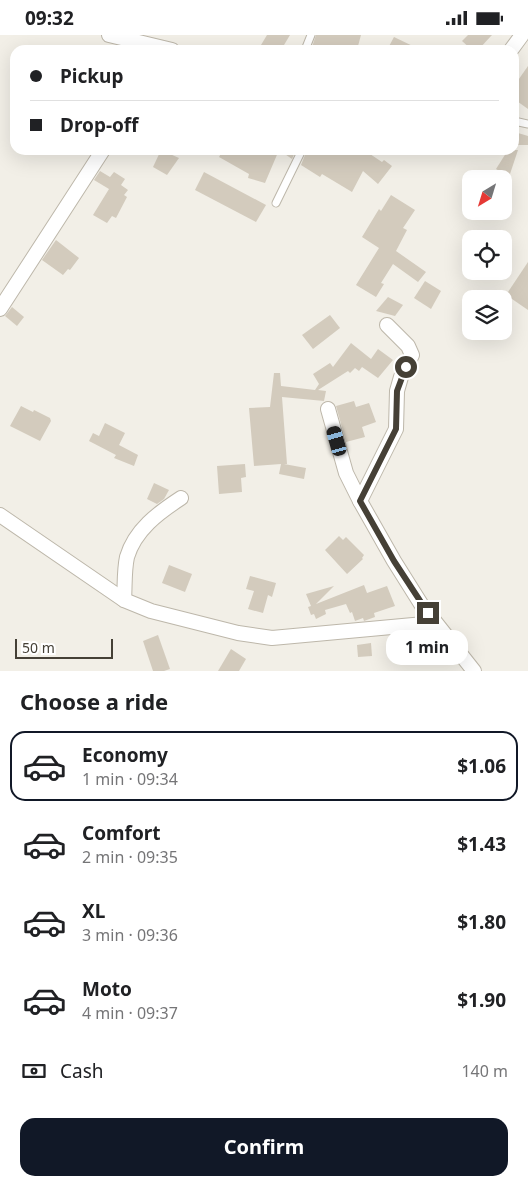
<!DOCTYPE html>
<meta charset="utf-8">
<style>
body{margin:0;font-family:"Noto Sans",sans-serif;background:#f2f2f2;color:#202124;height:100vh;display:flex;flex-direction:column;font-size:19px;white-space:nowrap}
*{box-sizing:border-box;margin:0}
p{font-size:16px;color:#757577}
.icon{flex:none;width:28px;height:28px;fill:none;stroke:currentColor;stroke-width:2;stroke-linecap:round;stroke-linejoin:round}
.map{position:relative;height:636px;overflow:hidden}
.sheet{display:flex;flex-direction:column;background:#fff;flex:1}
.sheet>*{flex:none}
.banner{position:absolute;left:10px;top:10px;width:509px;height:110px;border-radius:15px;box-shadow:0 5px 20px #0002;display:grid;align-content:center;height:110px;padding:0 20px;background:#fff}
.needle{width:32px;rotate:218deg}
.controls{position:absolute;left:462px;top:135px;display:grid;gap:10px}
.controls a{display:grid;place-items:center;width:50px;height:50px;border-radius:10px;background:#fff;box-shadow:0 5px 20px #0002;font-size:25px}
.scale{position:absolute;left:15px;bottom:12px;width:98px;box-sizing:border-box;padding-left:5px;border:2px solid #454036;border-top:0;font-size:14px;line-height:18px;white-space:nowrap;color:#454036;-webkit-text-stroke:4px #fff;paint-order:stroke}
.end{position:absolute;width:22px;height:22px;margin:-11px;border:6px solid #454036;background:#fff;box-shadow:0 0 0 2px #fff}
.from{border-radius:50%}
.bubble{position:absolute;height:35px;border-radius:15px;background:#fff;box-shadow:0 5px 20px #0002;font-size:16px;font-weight:700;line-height:35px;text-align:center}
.car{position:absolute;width:15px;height:30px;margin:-15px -8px;border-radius:6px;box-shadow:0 0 4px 1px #0007;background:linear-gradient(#222 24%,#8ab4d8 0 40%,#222 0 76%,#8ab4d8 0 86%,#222 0)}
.banner b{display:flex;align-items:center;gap:18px;height:48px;font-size:19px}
.banner b+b{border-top:1px solid #e0e0e0}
.banner i{width:12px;height:12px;background:#202124}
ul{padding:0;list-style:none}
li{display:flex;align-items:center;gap:15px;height:70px;margin:0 10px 8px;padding:0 10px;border:2px solid transparent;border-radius:15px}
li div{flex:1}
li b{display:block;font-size:19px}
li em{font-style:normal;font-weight:700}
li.active{border-color:#111827}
li>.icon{width:45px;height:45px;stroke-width:1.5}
h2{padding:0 20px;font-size:22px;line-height:60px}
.pay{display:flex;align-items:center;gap:12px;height:55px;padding:0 20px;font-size:19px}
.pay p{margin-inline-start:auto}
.action{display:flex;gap:10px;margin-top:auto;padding:10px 20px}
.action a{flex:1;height:58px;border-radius:15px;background:#111827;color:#fff;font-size:20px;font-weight:700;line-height:58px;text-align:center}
.status{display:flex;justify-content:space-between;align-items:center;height:35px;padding:0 25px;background:#fff;direction:ltr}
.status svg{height:14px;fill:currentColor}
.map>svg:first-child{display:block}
</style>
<div class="status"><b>09:32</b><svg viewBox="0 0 49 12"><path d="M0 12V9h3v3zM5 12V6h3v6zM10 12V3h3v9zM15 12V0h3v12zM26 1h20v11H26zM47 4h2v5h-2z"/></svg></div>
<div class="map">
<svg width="528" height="636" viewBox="0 0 528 636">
<rect width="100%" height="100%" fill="#f2efe7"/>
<!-- building -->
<g fill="#d3cbbd">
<polygon points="267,0 290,0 281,15 258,15"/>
<polygon points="316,0 361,0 358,11 353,10 351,15 337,15 322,11 321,15 311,15"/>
<polygon points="468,0 492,0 478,15 472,15 462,6"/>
<polygon points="394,2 421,15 387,15"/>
<polygon points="528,31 528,74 514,64 514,51"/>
<polygon points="518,98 528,101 528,110 514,110 514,105"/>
<polygon points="161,115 179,123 167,140 153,132"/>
<polygon points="223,115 296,115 292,124 279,115 265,148 248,143 249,139 219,122"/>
<polygon points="307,115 364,115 382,127 384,125 392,131 378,149 363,136 352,157 322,139 320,142 301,130"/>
<polygon points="508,115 518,115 509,142 496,134"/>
<polygon points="100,136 110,142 114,137 125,144 121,150 128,155 124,160 127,162 116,183 112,181 107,188 93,180 109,154 94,145"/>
<polygon points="204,137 266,170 256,187 195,155"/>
<polygon points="391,160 415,175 403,193 407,195 396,216 426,237 418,247 393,229 381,248 384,249 376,262 356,250 379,213 362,202 379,174 381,176"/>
<polygon points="56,205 79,223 70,235 68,234 63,240 42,225"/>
<polygon points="528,227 528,275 506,260"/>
<polygon points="425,246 441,256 431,274 414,263"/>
<polygon points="388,262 403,270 395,281 376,276"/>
<polygon points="12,272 24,282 17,291 5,281"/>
<polygon points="330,280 340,293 313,314 302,300"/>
<polygon points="351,308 371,324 378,314 393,325 378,343 362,332 359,336 355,333 350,338 348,336 318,355 326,356 324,366 282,362 287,429 284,429 306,433 304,444 279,439 281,429 254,431 249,373 270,372 274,338 280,338 281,351 315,355 319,349 313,339 330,328 333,332"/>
<polygon points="354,366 356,372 369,368 376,387 362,392 365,402 346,407 336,371"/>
<polygon points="21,371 33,377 34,375 50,383 51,386 40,406 10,391"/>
<polygon points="105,388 125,398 119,410 138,420 134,431 114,423 116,420 89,406 93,398 99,401"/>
<polygon points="245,429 246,442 241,443 242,457 219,459 217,431"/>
<polygon points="154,448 169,455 164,464 157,469 147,464"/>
<polygon points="339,501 343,505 346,502 364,520 362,523 363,524 347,539 325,515"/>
<polygon points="169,530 192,539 185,557 162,548"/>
<polygon points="250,541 276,548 272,562 268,560 263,578 248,574 254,556 246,554"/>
<polygon points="364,550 367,558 387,551 395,571 374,578 375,582 364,586 363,583 355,586 352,577 350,578 346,569 325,575 326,579 316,584 314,579 311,580 308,572 311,571 306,559 334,551 316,569"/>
<polygon points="158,600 170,634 164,636 153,636 143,606"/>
<polygon points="371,608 372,621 358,622 357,610"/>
<polygon points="231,614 246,624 239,636 218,636"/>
</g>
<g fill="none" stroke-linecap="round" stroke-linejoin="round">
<!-- lane casing -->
<g stroke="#bdb7aa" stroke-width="9">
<g id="lane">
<polyline points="305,15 311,0"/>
<polyline points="514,86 528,89"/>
<polyline points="276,168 302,115"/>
</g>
</g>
<!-- street casing -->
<g stroke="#bdb7aa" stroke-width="16">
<g id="street">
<polyline points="109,0 172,15"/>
<polyline points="511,15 522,0"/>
<polyline points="0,274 103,115"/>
<polyline points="328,374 346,438 360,466 394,526 421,569 474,636"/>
<polyline points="360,466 396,394 397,356 401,342 412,320 408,311 387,290"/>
<polyline points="0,480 124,565 151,576 238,598 272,603 435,588"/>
<path d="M124,565C125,551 124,536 127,522C135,495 158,478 181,463"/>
</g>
</g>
<!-- lane -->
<use href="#lane" stroke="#fff" stroke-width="7"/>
<!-- street -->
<use href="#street" stroke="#fff" stroke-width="14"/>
</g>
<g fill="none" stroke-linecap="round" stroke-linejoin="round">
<!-- route -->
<polyline stroke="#454036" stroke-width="6" points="406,332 397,356 396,394 360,466 394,526 428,578"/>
</g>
</svg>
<div class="controls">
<a><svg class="needle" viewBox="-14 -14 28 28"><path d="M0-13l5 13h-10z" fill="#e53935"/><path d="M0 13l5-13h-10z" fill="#757577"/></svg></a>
<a><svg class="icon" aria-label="locate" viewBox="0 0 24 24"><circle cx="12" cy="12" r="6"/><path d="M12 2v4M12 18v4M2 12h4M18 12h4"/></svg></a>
<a><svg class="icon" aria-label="layers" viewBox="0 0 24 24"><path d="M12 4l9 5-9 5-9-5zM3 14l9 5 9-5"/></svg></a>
</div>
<div class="scale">50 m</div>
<i class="end from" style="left:406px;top:332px"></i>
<i class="end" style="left:428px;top:578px"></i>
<div class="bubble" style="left:386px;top:595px;width:82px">1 min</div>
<i class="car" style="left:337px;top:406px;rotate:344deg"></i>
<div class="banner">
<b><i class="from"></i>Pickup</b>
<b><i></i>Drop-off</b>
</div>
</div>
<section class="sheet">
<h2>Choose a ride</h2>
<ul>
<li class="active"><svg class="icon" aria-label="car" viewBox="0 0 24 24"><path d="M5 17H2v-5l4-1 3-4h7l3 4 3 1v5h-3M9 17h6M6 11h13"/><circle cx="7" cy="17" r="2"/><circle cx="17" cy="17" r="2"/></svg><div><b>Economy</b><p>1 min · 09:34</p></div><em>$1.06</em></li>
<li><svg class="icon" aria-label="car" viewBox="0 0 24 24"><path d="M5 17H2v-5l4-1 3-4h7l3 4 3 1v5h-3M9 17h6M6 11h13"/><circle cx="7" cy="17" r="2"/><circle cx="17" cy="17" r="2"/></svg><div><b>Comfort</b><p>2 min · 09:35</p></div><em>$1.43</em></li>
<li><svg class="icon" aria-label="car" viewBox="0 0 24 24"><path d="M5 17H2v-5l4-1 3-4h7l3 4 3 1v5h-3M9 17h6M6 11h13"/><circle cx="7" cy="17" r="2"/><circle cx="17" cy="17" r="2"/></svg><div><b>XL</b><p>3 min · 09:36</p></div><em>$1.80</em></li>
<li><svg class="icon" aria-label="car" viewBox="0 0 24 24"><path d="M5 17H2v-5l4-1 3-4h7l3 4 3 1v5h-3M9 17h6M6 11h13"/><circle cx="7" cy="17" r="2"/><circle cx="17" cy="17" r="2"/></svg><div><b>Moto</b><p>4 min · 09:37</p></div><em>$1.90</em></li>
</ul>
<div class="pay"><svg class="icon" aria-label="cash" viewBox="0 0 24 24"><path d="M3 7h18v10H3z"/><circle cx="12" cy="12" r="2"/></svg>Cash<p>140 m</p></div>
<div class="action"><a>Confirm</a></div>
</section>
